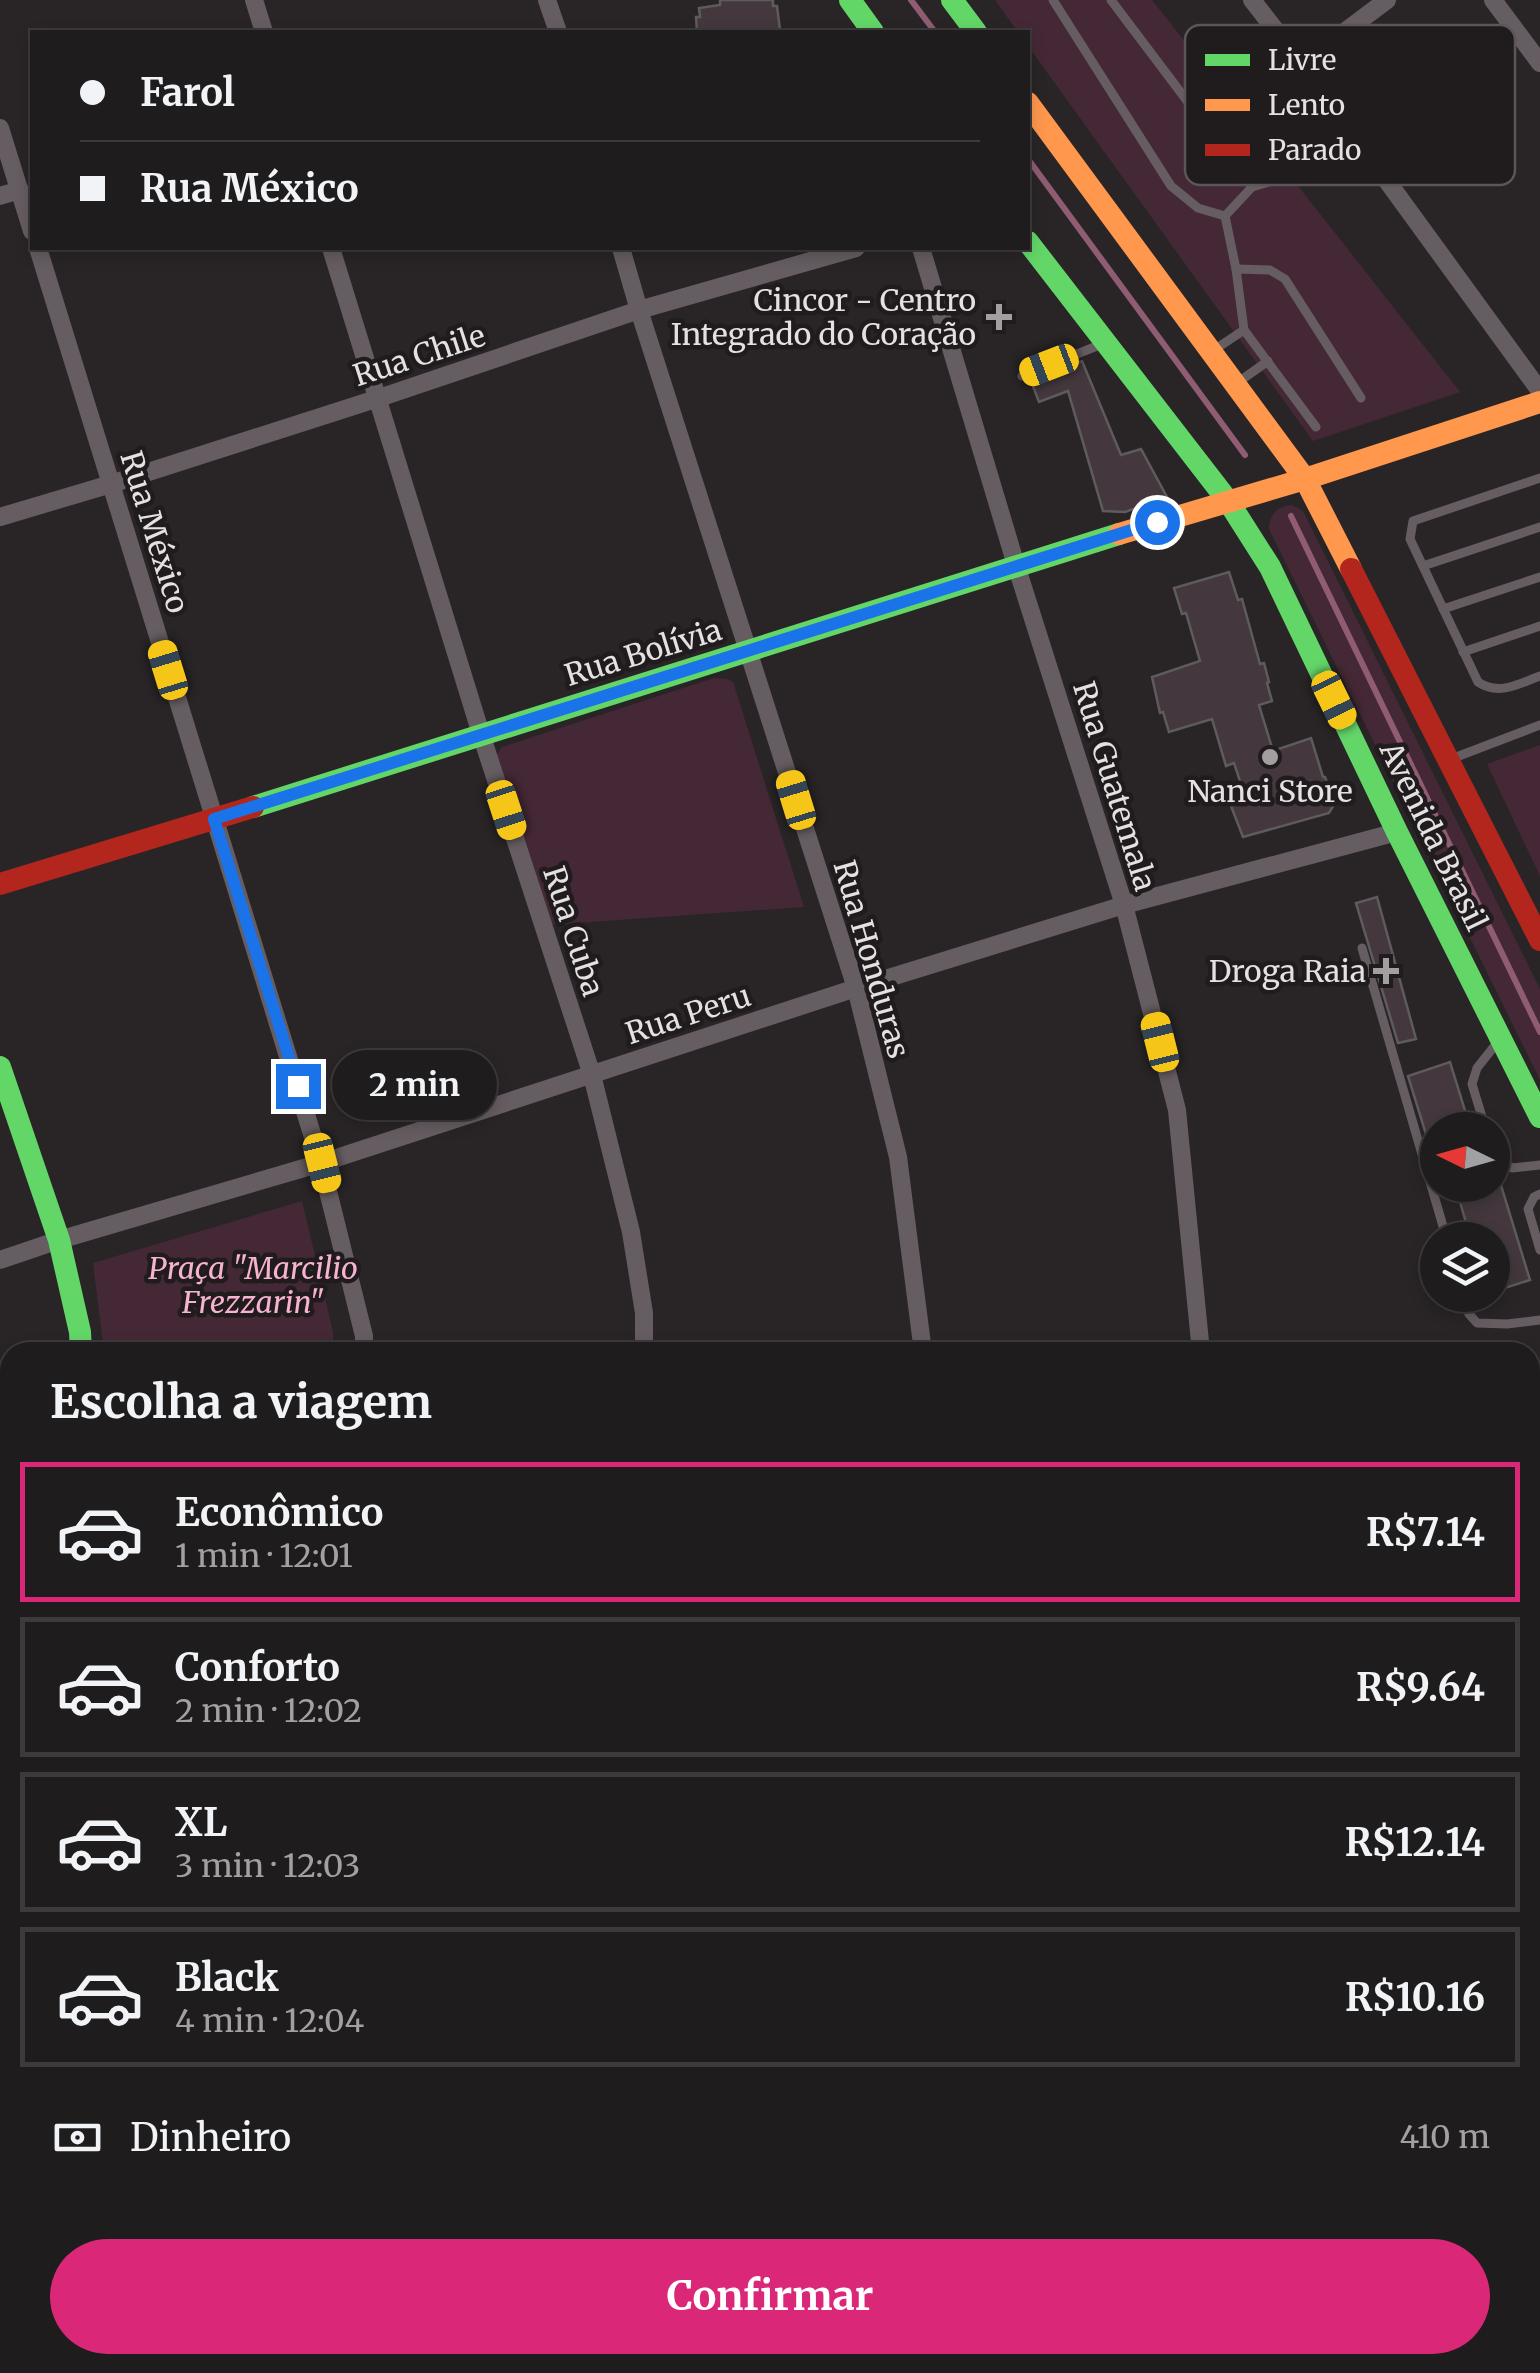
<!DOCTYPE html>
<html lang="pt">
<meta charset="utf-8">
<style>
body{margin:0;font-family:Merriweather,serif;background:#272526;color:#f1f3f6;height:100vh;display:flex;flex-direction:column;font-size:38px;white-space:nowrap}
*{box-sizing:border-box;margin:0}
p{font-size:32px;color:#a1a1a4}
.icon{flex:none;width:55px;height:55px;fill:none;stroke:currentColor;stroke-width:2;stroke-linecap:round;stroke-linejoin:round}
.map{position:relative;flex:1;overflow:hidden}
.side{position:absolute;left:0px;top:1342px;width:1540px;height:1032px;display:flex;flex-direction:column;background:#1f1c1d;border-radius:30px 30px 0 0;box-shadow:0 5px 15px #0003,0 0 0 2px #3c3a3b}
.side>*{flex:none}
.banner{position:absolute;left:30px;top:30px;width:1000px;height:220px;border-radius:0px;box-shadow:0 5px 15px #0003,0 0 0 2px #3c3a3b;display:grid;align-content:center;height:220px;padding:0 50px;background:#1f1c1d}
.needle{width:65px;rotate:275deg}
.controls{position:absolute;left:1420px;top:1112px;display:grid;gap:20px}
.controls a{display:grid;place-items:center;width:90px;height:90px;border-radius:50%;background:#1f1c1d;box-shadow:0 5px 15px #0003,0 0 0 2px #3c3a3b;font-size:50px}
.end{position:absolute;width:45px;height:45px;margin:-22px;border:12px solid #1a73e8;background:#fff;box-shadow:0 0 0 5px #fff}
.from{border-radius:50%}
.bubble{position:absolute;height:70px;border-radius:35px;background:#1f1c1d;box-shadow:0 5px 15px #0003,0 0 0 2px #3c3a3b;font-size:32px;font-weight:700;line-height:70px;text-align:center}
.car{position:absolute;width:30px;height:60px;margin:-30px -15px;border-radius:12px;box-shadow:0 0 8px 2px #0007;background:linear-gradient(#f5c518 24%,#345 0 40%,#f5c518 0 76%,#345 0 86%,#f5c518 0)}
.banner b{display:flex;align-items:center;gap:35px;height:95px;font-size:38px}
.banner b+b{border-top:2px solid #3c3a3b}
.banner i{width:25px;height:25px;background:#f1f3f6}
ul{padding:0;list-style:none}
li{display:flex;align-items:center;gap:30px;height:140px;margin:0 20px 15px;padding:0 30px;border:5px solid #3c3a3b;border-radius:0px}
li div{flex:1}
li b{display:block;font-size:38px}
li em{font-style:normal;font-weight:700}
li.selected{border-color:#db2777}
li>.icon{width:90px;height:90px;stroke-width:1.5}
h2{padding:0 50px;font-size:45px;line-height:120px}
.pay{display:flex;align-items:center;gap:25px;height:110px;padding:0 50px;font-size:38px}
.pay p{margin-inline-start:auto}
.primary-button{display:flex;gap:20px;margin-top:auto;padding:20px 50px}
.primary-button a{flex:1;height:115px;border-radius:60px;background:#db2777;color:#fff;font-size:40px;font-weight:700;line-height:115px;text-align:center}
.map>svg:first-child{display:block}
</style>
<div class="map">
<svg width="1540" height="2373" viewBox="0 0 1540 2373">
<rect width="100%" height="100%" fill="#292527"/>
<!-- green -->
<g fill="#452835">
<polygon points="995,0 1152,0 1460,392 1313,441 1028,46 1028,32 1018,32"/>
<path d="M1292,505L1303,511L1540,989V1080L1269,529C1269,515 1277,506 1292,505Z"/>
<polygon points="714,678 727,679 733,682 804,907 547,925 494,759 502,747"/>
<polygon points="1540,745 1540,876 1487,764"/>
<polygon points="302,1201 333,1332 333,1352 104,1352 93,1263"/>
</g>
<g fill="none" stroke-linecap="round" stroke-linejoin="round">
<!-- stream -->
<g stroke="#905c73" stroke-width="6">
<polyline points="911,0 935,32"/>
<polyline points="1028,159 1245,455"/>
<polyline points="1291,516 1540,1032"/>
</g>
</g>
<!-- building -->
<g fill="#44383e" stroke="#5e5b5c" stroke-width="2.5">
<polygon points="720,0 773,0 773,6 777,6 780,30 759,32 697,32 696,17 700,17 699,8 720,5"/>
<polygon points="1082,361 1121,455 1141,449 1167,497 1125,512 1103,511 1068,391 1039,402 1031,381"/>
<polygon points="1229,572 1238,600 1242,599 1260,664 1264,663 1269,682 1267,683 1272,701 1259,705 1273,751 1311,738 1323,777 1325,777 1335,803 1329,813 1243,837 1231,806 1247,802 1234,763 1226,766 1212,719 1169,732 1163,712 1160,713 1152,677 1200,661 1186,613 1182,614 1174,588"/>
<polygon points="1377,897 1416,1039 1398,1043 1356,903"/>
<polygon points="1450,1062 1471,1130 1438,1130 1438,1159 1434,1160 1408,1076"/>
<polygon points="1500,1182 1530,1280 1492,1292 1492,1240 1471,1240 1458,1195"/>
</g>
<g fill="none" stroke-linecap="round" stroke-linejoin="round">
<!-- lane -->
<g stroke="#655d61" stroke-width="9">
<polyline points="1053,0 1171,186 1198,208 1225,216"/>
<polyline points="1111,0 1252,187 1225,216"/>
<polyline points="1252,187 1286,177"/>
<polyline points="1236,269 1270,270 1285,279 1361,398"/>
<polyline points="1244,330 1316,427"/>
<polyline points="1214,350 1244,330 1236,269 1225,216"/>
<polyline points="1022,376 1102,344"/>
<polyline points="1237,383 1268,361"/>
<path d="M1540,478L1413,521L1410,539L1478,682C1499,696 1518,684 1540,676"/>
<polyline points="1423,566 1540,527"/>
<polyline points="1443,609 1540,577"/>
<polyline points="1463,652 1540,626"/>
<polyline points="1451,759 1540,725"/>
<polyline points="1362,948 1447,1240"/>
<polyline points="1486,1130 1472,1084 1477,1068 1496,1044"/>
<polyline points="1492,1150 1495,1157 1512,1168 1540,1165"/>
<polyline points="1540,1194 1534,1197 1528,1209 1540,1250"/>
<polyline points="1464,1295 1469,1314 1477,1323 1507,1324 1540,1320"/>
<polyline points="1530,2220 1540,2220"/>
<polyline points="1530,2247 1540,2247"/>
<polyline points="1530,2309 1534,2312 1540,2312"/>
</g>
<!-- street -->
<g stroke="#655d61" stroke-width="18">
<polyline points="254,0 264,32"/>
<polyline points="547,0 558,32"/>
<polyline points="1252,0 1302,64 1540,391"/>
<polyline points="1493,0 1540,63"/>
<polyline points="1302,64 1387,0"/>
<polyline points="0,128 32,231"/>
<polyline points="0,196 20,190"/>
<polyline points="38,248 321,1163 364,1336 364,1352"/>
<polyline points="331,248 481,734 592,1075 631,1232 644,1313 644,1352"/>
<polyline points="621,248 639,310 856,988 898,1157 923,1352"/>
<polyline points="921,248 1016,565 1124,905 1177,1110 1201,1352"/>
<polyline points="0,517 111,484 379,398 639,310 856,248"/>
<polyline points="0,1260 59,1240 321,1163 856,988 1124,905 1397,832"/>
<polyline points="1530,1524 1540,1524"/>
<polyline points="0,1653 10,1654"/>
<polyline points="1530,1781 1540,1780"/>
<polyline points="0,2009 10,2010"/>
<polyline points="1539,2009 1540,2031"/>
<polyline points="1238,2365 1239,2373"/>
<polyline points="1392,2365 1393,2373"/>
<polyline points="216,2373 217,2365"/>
<polyline points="498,2373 499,2365"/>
<polyline points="650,2373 790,2365"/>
</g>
<!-- fast -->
<g stroke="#63d668" stroke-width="22">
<polyline points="850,0 873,32"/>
<polyline points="952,0 976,32"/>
<polyline points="1028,242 1228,501 1270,567 1397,832 1540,1117"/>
<polyline points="253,807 1119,534"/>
<polyline points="0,1067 59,1240 80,1332 81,1352"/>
<polyline points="0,1929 10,1868"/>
<polyline points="0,2367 40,2373"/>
</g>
<!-- slow -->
<g stroke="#ff974d" stroke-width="22">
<polyline points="1028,103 1305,479 1351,569"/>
<polyline points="1119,534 1305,479 1540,402"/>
</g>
<!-- jam -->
<g stroke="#b3261e" stroke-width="22">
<polyline points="1351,569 1540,940"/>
<polyline points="0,884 253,807"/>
</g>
</g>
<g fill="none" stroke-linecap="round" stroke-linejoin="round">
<!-- route -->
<polyline stroke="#1a73e8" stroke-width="12" points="298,1086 214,819 1157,522"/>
</g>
<!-- markers -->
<g fill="#a39fa1" stroke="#201b1d" stroke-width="4">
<path d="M994 302h10v10h10v10h-10v10h-10v-10h-10v-10h10z"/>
<circle cx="1270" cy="757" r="10"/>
<path d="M1381 956h10v10h10v10h-10v10h-10v-10h-10v-10h10z"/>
</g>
<g text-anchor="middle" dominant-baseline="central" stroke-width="9" stroke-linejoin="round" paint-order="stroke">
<!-- poi labels -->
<g font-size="30" fill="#e5e1e2" stroke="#201b1d" text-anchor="end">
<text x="976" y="300">Cincor - Centro<tspan x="976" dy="34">Integrado do Coração</tspan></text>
<text x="1270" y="791" text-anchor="middle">Nanci Store</text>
<text x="1366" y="971">Droga Raia</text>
</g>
<!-- street labels -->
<g font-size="30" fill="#e5e1e2" stroke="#201b1d">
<text transform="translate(419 355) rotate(-18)">Rua Chile</text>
<text transform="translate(155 532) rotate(73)">Rua México</text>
<text transform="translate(643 652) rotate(-17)">Rua Bolívia</text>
<text transform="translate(1115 786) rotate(73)">Rua Guatemala</text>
<text transform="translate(1434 836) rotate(64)">Avenida Brasil</text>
<text transform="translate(574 931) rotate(72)">Rua Cuba</text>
<text transform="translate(872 959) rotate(74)">Rua Honduras</text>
<text transform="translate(688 1014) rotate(-18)">Rua Peru</text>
</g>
<!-- park labels -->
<g font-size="30" font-style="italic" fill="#f8b2d1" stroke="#201b1d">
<text x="253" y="1268">Praça "Marcilio<tspan x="253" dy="34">Frezzarin"</tspan></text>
</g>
</g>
<!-- legend -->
<rect x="1185" y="25" width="330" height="160" rx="15" fill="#201b1d" stroke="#5b5658" stroke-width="2.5"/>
<rect x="1205" y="54" width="45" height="12" fill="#63d668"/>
<rect x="1205" y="99" width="45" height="12" fill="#ff974d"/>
<rect x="1205" y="144" width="45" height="12" fill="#b3261e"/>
<g font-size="28" fill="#e5e1e2">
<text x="1268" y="70">Livre</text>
<text x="1268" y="115">Lento</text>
<text x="1268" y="160">Parado</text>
</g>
</svg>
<div class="controls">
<a><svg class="needle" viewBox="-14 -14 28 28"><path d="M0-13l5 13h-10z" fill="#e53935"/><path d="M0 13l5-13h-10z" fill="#a1a1a4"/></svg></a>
<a><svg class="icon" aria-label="layers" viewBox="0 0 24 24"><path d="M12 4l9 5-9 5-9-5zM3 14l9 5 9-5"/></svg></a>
</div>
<i class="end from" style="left:1157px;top:522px"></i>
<i class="end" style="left:298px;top:1086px"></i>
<div class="bubble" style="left:332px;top:1050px;width:165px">2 min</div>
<i class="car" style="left:1049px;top:365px;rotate:249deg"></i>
<i class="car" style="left:168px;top:670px;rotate:343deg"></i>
<i class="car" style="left:1334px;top:700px;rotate:154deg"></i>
<i class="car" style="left:796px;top:800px;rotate:343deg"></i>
<i class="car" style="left:506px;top:810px;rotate:162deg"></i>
<i class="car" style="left:1160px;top:1042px;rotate:346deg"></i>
<i class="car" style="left:322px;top:1163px;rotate:166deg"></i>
<div class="banner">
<b><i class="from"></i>Farol</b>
<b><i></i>Rua México</b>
</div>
<section class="side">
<h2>Escolha a viagem</h2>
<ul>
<li class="selected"><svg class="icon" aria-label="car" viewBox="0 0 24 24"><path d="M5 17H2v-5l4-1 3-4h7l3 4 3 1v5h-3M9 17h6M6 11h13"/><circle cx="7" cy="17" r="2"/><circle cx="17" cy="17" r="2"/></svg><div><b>Econômico</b><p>1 min · 12:01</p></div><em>R$7.14</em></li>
<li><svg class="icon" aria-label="car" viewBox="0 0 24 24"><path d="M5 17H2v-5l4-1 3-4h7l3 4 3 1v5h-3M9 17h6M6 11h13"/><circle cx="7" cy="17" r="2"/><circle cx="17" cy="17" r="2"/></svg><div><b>Conforto</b><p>2 min · 12:02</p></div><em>R$9.64</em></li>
<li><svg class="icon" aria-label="car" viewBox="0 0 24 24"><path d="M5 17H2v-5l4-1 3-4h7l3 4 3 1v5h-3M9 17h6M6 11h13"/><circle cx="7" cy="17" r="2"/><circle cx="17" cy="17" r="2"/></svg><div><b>XL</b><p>3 min · 12:03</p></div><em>R$12.14</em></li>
<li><svg class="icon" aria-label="car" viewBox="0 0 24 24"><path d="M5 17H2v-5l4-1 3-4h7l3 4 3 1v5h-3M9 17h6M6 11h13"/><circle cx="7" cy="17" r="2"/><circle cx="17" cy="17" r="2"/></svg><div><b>Black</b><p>4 min · 12:04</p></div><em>R$10.16</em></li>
</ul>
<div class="pay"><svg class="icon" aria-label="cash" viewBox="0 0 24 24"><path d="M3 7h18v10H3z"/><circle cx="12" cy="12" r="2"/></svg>Dinheiro<p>410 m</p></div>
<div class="primary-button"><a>Confirmar</a></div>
</section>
</div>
